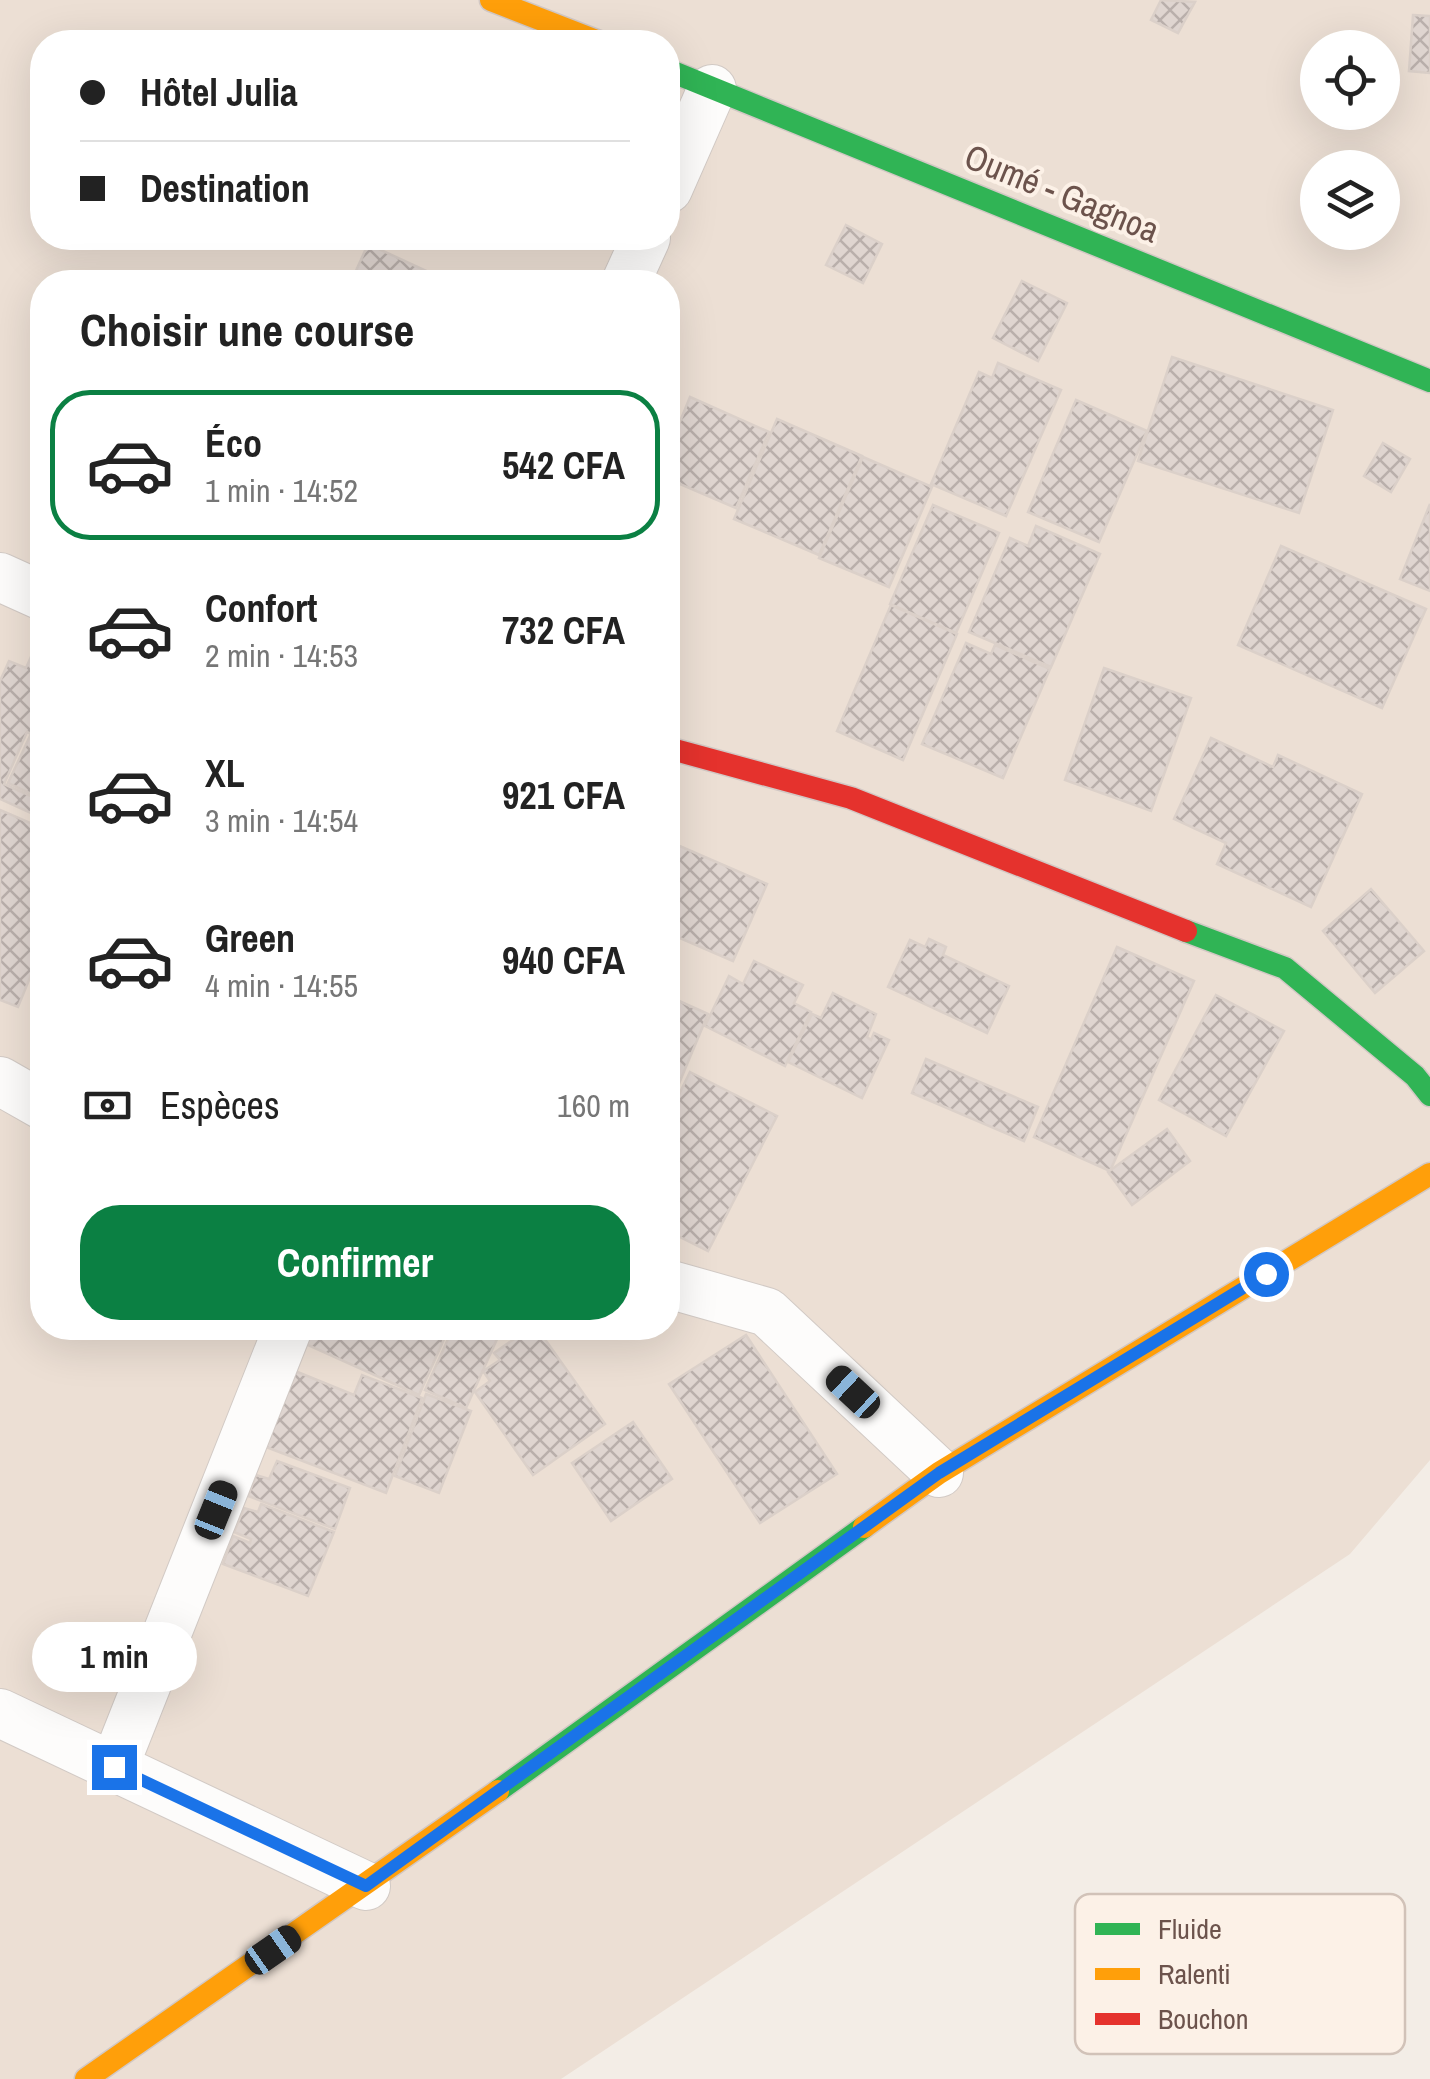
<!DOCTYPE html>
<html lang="fr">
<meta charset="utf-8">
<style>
body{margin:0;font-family:"Archivo Narrow",sans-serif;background:#f6f6f6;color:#222;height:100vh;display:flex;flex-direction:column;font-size:38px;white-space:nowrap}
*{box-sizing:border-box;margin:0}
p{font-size:32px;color:#767676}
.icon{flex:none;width:55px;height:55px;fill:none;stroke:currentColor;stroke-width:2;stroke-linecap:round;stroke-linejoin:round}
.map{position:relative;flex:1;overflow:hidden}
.side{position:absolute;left:30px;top:270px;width:650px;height:1070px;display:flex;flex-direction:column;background:#fff;border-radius:40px;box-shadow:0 10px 40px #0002}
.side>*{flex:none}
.guide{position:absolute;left:30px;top:30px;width:650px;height:220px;border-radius:40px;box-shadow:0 10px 40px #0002;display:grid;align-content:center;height:220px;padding:0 50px;background:#fff}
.buttons{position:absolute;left:1300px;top:30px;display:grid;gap:20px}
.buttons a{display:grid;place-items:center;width:100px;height:100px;border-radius:50%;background:#fff;box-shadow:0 10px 40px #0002;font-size:50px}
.end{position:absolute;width:45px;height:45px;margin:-22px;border:12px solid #1a73e8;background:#fff;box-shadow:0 0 0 5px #fff}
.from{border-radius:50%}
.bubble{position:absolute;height:70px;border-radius:35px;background:#fff;box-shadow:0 10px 40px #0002;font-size:32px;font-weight:700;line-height:70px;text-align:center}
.car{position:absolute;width:30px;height:60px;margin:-30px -15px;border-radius:12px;box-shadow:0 0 8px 2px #0007;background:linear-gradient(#222 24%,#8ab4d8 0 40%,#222 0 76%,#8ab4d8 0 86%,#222 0)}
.guide b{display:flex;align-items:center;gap:35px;height:95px;font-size:38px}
.guide b+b{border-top:2px solid #e0e0e0}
.guide i{width:25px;height:25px;background:#222}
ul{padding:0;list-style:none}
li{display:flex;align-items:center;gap:30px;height:150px;margin:0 20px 15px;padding:0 30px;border:5px solid transparent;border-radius:40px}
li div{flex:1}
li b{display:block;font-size:38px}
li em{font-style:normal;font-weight:700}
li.current{border-color:#0b8043}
li>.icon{width:90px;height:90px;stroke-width:1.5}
h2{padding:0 50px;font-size:45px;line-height:120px}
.pay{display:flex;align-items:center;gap:25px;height:110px;padding:0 50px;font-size:38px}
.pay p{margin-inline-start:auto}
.cta{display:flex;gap:20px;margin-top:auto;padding:20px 50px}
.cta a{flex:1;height:115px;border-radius:40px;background:#0b8043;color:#fff;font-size:40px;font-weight:700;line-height:115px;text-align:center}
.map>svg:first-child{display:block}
</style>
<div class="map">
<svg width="1430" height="2079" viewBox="0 0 1430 2079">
<defs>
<pattern id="building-cross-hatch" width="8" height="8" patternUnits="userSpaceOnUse" patternTransform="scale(2.5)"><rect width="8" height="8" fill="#dfd5d0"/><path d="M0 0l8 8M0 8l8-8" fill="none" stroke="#b9afab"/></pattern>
</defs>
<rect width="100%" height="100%" fill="#f3ede6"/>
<!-- residential -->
<path fill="#ecdfd4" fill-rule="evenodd" d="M0,0H1430V1460L1350,1554L561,2079H0ZM42,42H668V238H42ZM1318,48H1382V112H1318ZM1318,168H1382V232H1318ZM42,282H668V1328H42Z"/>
<!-- building -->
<g fill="url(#building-cross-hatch)" stroke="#dbd0c9" stroke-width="2.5">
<polygon points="1161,0 1195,2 1178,33 1151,20"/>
<polygon points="1413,15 1430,16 1430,73 1409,71"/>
<polygon points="846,225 882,244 863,283 826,265"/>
<polygon points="368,244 450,282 351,282"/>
<polygon points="1022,281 1067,303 1038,361 993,338"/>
<polygon points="1172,357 1333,410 1299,513 1138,461"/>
<polygon points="998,363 1061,390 1006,516 931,484 979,372 992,378"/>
<polygon points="690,397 769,432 736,508 668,479 668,451"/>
<polygon points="1076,400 1147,431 1099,542 1028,512"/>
<polygon points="777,419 862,456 819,555 734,519"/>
<polygon points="1383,443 1410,459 1391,492 1364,476"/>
<polygon points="863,457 932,487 889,587 819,558"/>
<polygon points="1430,504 1430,591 1400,579"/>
<polygon points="933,505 999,533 956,633 890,604"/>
<polygon points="1036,526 1100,554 1051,667 969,632 1010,538 1028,546"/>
<polygon points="1281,546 1426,609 1382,708 1238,645"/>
<polygon points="891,605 957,634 903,760 837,731"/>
<polygon points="42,632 42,739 27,732 4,784 42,801 42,818 0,799 0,681 9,661 26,668"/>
<polygon points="966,643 991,654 995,645 1050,669 1003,778 922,744"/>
<polygon points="1104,668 1191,698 1151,811 1065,780"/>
<polygon points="30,736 42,742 42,799 8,783"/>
<polygon points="1211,738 1273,767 1278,755 1362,794 1311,907 1217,864 1226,843 1174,819"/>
<polygon points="0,810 42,828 42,948 18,1007 0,1000"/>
<polygon points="668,841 767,884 733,961 668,933"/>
<polygon points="1371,889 1424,951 1375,993 1323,931"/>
<polygon points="929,939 946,947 943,955 1009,986 987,1033 888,987 910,940 925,947"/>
<polygon points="1117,947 1194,981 1110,1171 1034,1137"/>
<polygon points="754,961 803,985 794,1003 811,1012 785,1066 705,1026 729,976 743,984"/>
<polygon points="833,993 876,1014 867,1037 871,1040 874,1033 889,1040 862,1098 788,1062 812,1014 821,1018"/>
<polygon points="1216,995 1284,1031 1226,1136 1159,1100"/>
<polygon points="668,996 708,1014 673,1098 668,1096"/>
<polygon points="926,1059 1038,1107 1024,1141 912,1093"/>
<polygon points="690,1072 777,1116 708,1251 668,1231 668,1117"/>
<polygon points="1167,1129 1190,1161 1132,1205 1108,1172"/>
<polygon points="308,1328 449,1328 419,1395 301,1342"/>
<polygon points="453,1328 502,1328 466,1408 425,1390"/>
<polygon points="530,1328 537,1328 605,1424 533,1475 475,1392 490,1381 483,1371 500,1360 494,1353"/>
<polygon points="746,1335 837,1474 760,1523 669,1384"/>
<polygon points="295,1371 354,1395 362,1375 422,1398 386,1493 266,1447"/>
<polygon points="426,1394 471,1411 439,1493 395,1476"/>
<polygon points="633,1422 672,1479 611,1521 572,1463"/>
<polygon points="277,1461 350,1488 335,1529 248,1496 256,1475 269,1479"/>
<polygon points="261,1504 334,1532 308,1596 223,1564 233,1536 250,1543 251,1539 234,1532 244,1508 258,1512"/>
</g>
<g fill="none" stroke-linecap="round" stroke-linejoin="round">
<!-- street casing -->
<g stroke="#d2cac5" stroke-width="50">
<g id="street">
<polyline points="668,189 712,89"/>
<polyline points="626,282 646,238"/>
<polyline points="0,577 42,596"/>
<polyline points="0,1081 42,1105"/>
<polyline points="668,1284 767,1312 939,1473"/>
<polyline points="0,1713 366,1886"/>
<polyline points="114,1767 288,1328"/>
</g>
</g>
<!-- fast casing -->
<g stroke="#d2c8c4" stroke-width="25">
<g id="fast">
<polyline points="668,70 1430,381"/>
<polyline points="1186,931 1285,968 1415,1076 1430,1095"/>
<polyline points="498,1791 864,1527"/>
</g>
</g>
<!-- slow casing -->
<g stroke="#d2c8c4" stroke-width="25">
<g id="slow">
<polyline points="491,0 599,42"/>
<polyline points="864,1527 939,1473 1430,1174"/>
<polyline points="86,2079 498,1791"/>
</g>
</g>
<!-- jam casing -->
<g stroke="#d2c8c4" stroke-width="25">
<polyline id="jam" points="668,748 851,798 1186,931"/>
</g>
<!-- street -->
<use href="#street" stroke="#fdfcfb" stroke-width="48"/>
<!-- fast -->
<use href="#fast" stroke="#30b455" stroke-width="22"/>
<!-- slow -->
<use href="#slow" stroke="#ff9f0a" stroke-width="22"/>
<!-- jam -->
<use href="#jam" stroke="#e5322d" stroke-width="22"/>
</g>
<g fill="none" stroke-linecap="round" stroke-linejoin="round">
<!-- route -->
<polyline stroke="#1a73e8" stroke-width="12" points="114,1767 366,1886 939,1473 1266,1274"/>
</g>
<g text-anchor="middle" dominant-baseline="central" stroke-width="8" stroke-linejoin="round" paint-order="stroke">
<!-- street labels -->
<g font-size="35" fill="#6c534c" stroke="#fcf1e7">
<text transform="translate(1062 193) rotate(22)">Oumé - Gagnoa</text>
</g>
</g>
<!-- legend -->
<rect x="1075" y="1894" width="330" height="160" rx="15" fill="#fcf1e7" stroke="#d1c2b8" stroke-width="2.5"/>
<rect x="1095" y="1923" width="45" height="12" fill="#30b455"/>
<rect x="1095" y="1968" width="45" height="12" fill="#ff9f0a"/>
<rect x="1095" y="2013" width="45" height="12" fill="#e5322d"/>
<g font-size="28" fill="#6c534c">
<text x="1158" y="1939">Fluide</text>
<text x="1158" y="1984">Ralenti</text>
<text x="1158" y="2029">Bouchon</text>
</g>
</svg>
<div class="buttons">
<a><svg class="icon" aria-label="locate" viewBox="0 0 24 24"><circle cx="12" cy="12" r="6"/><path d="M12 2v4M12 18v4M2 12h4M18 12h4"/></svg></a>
<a><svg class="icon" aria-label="layers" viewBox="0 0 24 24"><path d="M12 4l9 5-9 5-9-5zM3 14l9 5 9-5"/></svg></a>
</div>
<i class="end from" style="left:1266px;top:1274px"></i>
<i class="end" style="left:114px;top:1767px"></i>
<div class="bubble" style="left:32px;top:1622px;width:165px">1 min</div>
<i class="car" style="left:853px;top:1392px;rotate:313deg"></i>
<i class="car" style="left:216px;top:1510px;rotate:22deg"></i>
<i class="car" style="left:273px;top:1950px;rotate:55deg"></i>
<div class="guide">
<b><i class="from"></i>Hôtel Julia</b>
<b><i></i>Destination</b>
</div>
<section class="side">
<h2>Choisir une course</h2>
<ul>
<li class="current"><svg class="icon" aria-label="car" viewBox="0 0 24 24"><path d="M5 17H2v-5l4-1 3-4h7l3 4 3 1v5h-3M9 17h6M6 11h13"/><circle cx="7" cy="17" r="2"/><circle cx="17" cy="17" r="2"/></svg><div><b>Éco</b><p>1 min · 14:52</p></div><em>542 CFA</em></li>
<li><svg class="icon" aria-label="car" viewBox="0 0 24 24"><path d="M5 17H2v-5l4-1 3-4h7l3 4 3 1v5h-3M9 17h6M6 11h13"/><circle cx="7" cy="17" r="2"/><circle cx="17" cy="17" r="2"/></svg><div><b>Confort</b><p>2 min · 14:53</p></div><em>732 CFA</em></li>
<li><svg class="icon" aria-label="car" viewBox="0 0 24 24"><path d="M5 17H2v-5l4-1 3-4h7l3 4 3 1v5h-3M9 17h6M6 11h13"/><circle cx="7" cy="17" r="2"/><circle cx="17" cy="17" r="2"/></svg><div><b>XL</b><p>3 min · 14:54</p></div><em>921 CFA</em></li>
<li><svg class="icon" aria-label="car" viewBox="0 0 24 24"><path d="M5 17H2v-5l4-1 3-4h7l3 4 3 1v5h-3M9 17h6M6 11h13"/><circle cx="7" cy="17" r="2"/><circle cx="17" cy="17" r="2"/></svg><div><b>Green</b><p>4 min · 14:55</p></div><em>940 CFA</em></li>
</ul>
<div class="pay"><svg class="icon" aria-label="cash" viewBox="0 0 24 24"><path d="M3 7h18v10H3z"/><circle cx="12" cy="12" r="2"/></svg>Espèces<p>160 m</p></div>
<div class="cta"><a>Confirmer</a></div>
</section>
</div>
